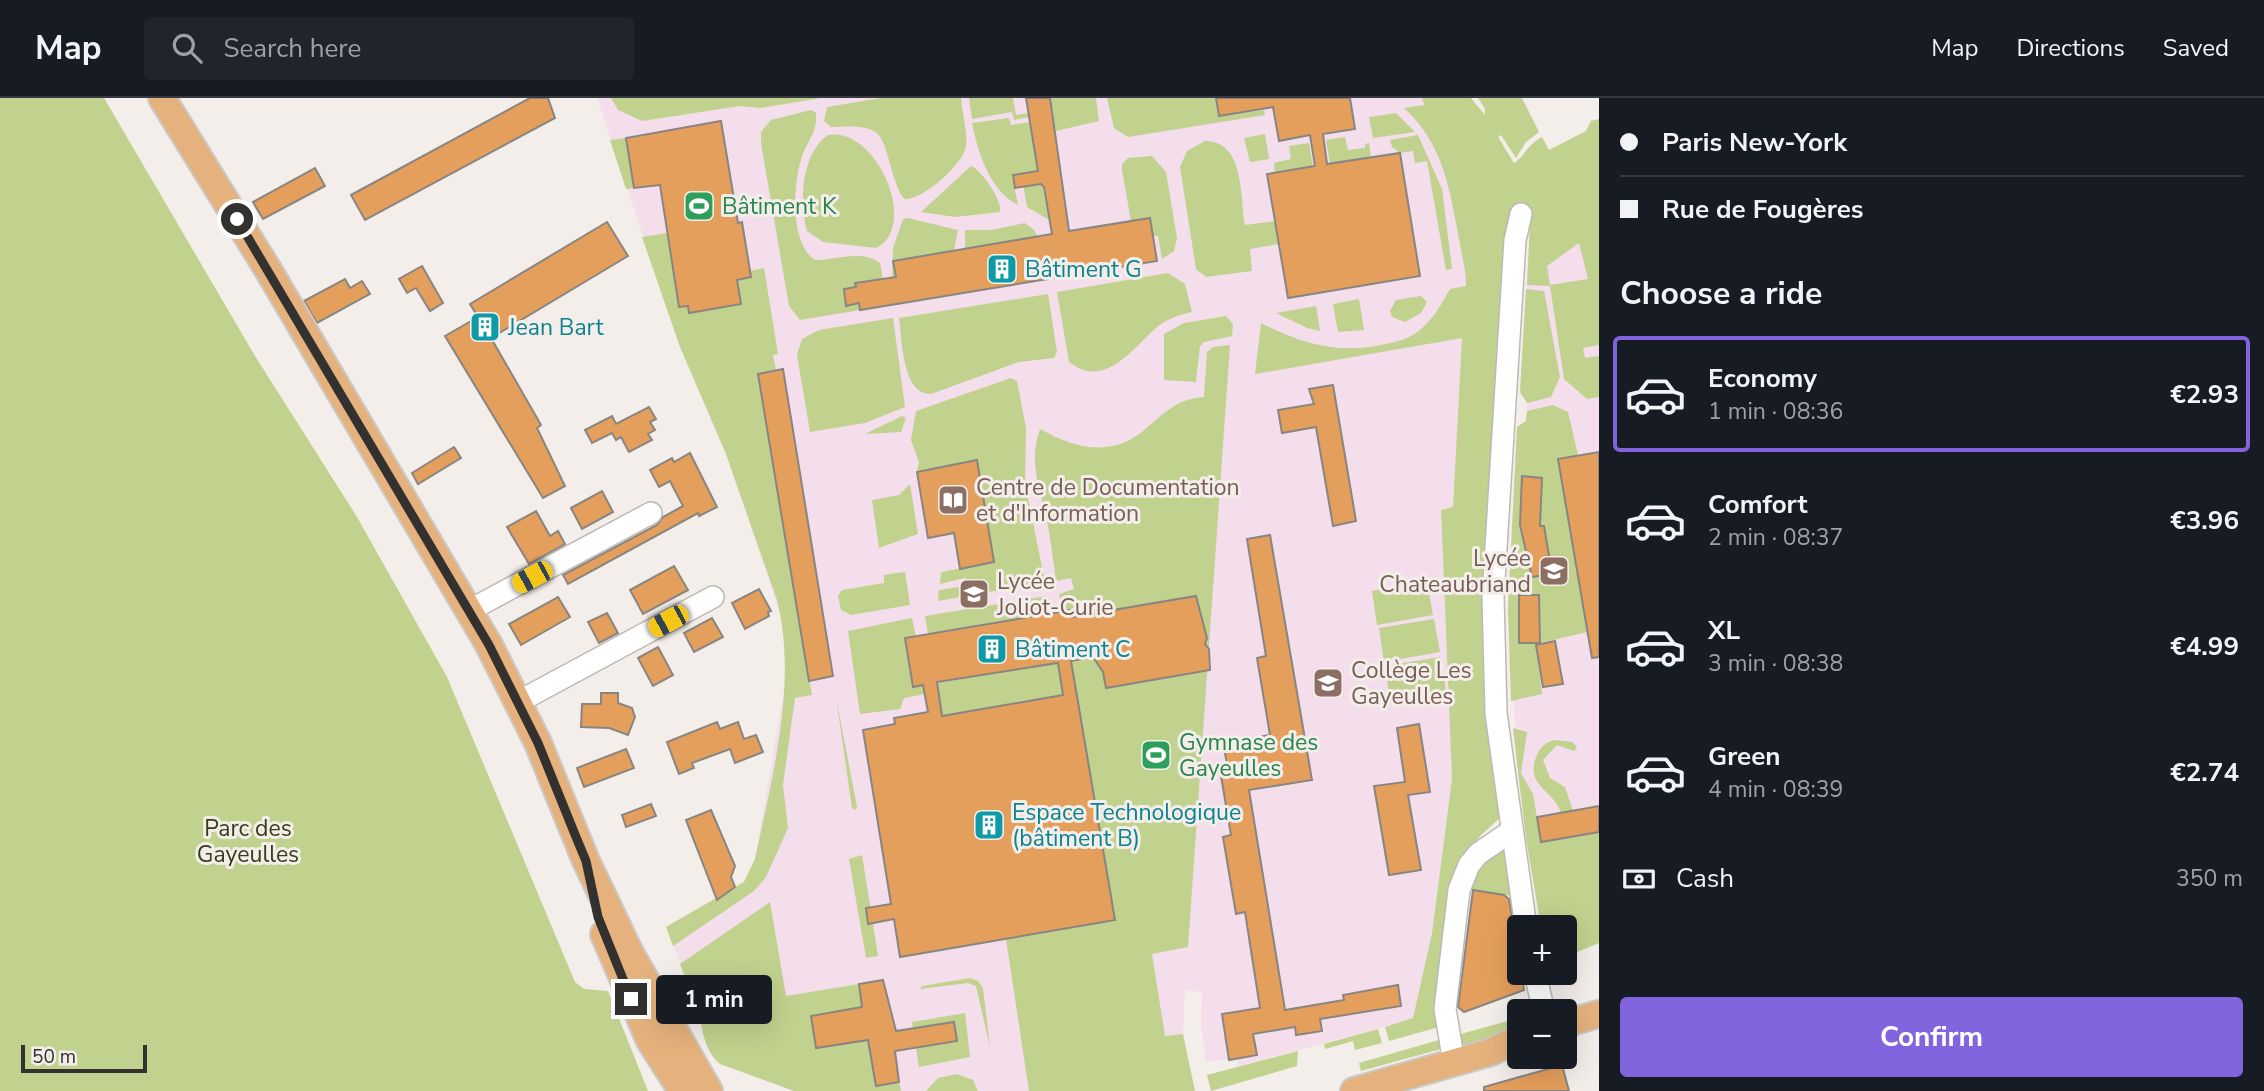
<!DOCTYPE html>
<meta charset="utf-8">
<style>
body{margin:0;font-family:"Nunito Sans",sans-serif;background:#20242c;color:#f1f3f6;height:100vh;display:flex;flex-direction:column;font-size:26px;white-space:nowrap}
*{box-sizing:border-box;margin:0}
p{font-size:23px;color:#9ea1a6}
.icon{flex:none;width:38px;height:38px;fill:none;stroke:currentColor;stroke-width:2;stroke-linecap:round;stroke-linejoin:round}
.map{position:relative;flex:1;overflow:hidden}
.sheet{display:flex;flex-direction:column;background:#171b24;width:665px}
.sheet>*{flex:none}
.top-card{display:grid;align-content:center;height:154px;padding:0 21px;background:#171b24}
.fabs{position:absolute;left:1507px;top:817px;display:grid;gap:14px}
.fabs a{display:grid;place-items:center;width:70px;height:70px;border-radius:7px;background:#171b24;box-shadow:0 7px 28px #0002;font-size:35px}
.scale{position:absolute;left:21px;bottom:18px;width:126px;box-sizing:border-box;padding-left:7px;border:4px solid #33312f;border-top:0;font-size:19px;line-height:24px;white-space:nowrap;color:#33312f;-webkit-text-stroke:5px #f3eeea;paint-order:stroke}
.end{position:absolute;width:32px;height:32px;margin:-16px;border:9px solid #33312f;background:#fff;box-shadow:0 0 0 4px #fff}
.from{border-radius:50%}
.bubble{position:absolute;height:49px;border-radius:7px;background:#171b24;box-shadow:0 7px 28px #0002;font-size:23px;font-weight:700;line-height:49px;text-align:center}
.car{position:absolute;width:21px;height:42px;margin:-21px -10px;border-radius:9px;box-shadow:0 0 5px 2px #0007;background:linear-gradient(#f5c518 24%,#345 0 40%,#f5c518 0 76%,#345 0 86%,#f5c518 0)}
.top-card b{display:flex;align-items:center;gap:24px;height:66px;font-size:26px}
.top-card b+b{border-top:2px solid #363941}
.top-card i{width:18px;height:18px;background:#f1f3f6}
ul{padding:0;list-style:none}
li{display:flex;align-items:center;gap:21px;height:116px;margin:0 14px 10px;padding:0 7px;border:4px solid transparent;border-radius:7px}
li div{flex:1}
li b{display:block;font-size:26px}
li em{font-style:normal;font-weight:700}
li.active{border-color:#8364df}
li>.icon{width:63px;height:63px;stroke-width:1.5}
h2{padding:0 21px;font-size:32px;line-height:84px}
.pay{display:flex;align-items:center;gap:18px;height:77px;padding:0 21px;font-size:26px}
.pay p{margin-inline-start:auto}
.action{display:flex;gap:14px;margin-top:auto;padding:14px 21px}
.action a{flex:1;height:80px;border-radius:7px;background:#8364df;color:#fff;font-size:28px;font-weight:700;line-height:80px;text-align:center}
header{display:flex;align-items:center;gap:42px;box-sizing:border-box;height:98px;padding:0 35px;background:#171b24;border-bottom:2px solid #363941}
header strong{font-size:33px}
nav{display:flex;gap:38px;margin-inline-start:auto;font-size:24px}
.search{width:490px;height:63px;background:#20242c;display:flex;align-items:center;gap:18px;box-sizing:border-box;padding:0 24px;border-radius:7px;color:#9ea1a6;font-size:26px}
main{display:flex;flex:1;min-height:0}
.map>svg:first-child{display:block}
</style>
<header>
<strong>Map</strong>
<div class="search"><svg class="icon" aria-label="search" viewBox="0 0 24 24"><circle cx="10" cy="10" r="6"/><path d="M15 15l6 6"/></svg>Search here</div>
<nav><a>Map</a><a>Directions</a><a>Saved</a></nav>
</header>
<main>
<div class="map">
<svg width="1599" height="993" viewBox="0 0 1599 993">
<rect width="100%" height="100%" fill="#f3eeea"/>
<!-- education -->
<g fill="#f4deec">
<polygon points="597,0 1422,0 1466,102 1466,179 1453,409 1441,412 1452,681 1432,835 1413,921 1239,968 1237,960 1206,964 1201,927 1202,894 1185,892 1183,936 1191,980 1112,993 794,993 720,966 666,829 744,784 755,761 786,581 783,524 726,356 680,249"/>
<polygon points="1599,81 1599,832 1541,829 1518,679 1508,511 1517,329 1526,323 1527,301 1520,294 1531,122"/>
</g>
<!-- green -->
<g fill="#c1d18e" fill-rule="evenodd">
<polygon points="0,0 104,0 255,258 357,419 447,579 575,884 584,891 608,893 648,993 0,993"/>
<polygon points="611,0 821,0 761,10 740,8 642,23 618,12"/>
<path d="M881,0H961C962,15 968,35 966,49C962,67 923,102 905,101C899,96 898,90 895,82C880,34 886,26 831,29L824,23L827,9Z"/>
<polygon points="969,0 1013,0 1016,17 1029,15 1029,19 1014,22 1012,14 972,21"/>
<polygon points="1050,0 1096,0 1099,23 1056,33"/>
<polygon points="1107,0 1215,0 1218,19 1264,12 1265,17 1128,39 1114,30"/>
<path d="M1422,0H1471L1485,17V11L1478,0H1522L1539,34L1526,44L1516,60L1501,37L1498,39L1514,65C1523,60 1528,46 1542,39L1549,52L1586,33L1591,23L1599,21V247L1583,250L1585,260L1599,258V299L1587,301L1564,281L1550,188L1527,187L1530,122L1505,209L1500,720L1480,738L1467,757L1439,929L1389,943L1385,929L1413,920L1432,835L1452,681L1441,412L1453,409L1462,240L1255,276L1261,225C1301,245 1336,256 1381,247C1396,244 1410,241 1421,231C1434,220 1442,205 1450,191L1466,188C1466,171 1462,158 1459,141C1450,92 1443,45 1404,10L1424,7ZM1579,145L1588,181L1550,187L1547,168Z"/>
<path d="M811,12L816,15C818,35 806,44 801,62C793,87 790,146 815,162C836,162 861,151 880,165L883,181L844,191L846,207L859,205L860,212L800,222L789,208L761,45V34L771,22Z"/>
<polygon points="1396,15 1415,34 1373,40 1369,19"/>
<path d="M1009,20L1011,27L1030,24L1049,122L1027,109L1021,75L1012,77L1018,107C990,93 978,55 972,25Z"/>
<polygon points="1265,36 1269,61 1250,64 1244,40"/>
<path d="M828,37C876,28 920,128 876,150L823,144L807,133C799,105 801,55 828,37Z"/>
<polygon points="1418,37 1442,91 1452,171 1446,172 1427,63 1415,65 1413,53 1400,55 1392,49 1390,42"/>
<polygon points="1345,39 1348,52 1365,50 1365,46 1369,45 1371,59 1330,66 1326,42"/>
<polygon points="626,40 634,90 626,91 610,42"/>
<path d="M1205,43C1245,43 1240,99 1245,127L1275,123L1279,146L1250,151L1252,173L1206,179L1196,171L1180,69L1187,53Z"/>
<polygon points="1309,45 1313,68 1275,75 1274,65 1291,61 1289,48"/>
<polygon points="1152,58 1166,74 1177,140 1174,153 1162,161 1158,138 1153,138 1150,120 1131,123 1122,72 1122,66 1128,60"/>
<path d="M971,68C981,71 1003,104 1000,114L955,119L921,114Z"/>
<polygon points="908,120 958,132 954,152 894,163 896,179 892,179 893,150 903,121"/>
<polygon points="1025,125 1034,132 1037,138 965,151 965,132 991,132"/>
<path d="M667,135L679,209L688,208L689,215L741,206L737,182L750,179V173L764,170L778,256L773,257L776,272L758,276L812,597L795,600L783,687L788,730L766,779L754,793L673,848L666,829L744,784L755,761C772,680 798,585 777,502L726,356L680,249L642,139Z"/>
<path d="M1168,175L1185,186L1192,214C1182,216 1170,220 1161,226C1136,244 1108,294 1069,264L1057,194Z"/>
<polygon points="1526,191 1544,193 1560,279 1551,299 1527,305 1520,294"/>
<path d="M1048,196L1057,254L1054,260L1019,264L931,296C902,297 902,240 899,220Z"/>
<polygon points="1421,198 1427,204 1421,215 1405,224 1392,219 1390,213 1396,202"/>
<polygon points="1359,201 1364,232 1338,234 1333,206"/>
<polygon points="1316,208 1320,233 1307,230 1276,215"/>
<polygon points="1226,218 1233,226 1232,238 1204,244 1200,248 1196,284 1164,282 1164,236 1184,225"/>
<polygon points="893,220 905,309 865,325 810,334 797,257 802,241 819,232"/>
<path d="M1230,247L1188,849L1152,856L1165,938L1183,936L1195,993H1029L1006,841L1115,822L1071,563L1080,561L1071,512L1062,513L1059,496L1074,491L1071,480L1056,483C1053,463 1051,442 1047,423C1040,390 1028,365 1040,331C1074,350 1110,360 1143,333C1164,316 1175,301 1204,299L1207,254L1213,249Z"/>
<polygon points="1011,280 1017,283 1026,330 1025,385 1045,484 938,503 939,492 967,488 965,480 940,486 941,474 994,464 977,362 917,374 919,364 911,342 916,313"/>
<polygon points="1553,307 1568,314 1578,357 1559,361 1587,534 1536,546 1542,596 1511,603 1508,511 1517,329 1526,323 1527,313"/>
<polygon points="902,318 906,320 901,334 865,336"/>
<polygon points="910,386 918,436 879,450 872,402 899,397"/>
<polygon points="905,474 910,507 851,517 841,512 838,498 842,492 884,485 884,477"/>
<polygon points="1427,484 1433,517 1377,527 1372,493"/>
<polygon points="1047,498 1050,515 928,537 925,518"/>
<polygon points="912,520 916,539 905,541 913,588 923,587 925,596 904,600 900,611 860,616 848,533"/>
<polygon points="1434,521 1440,554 1384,564 1379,530"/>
<polygon points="1440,559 1446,592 1390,602 1385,568"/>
<polygon points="1058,565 1063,597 942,618 937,585"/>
<polygon points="836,599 857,709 855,712 852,710"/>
<polygon points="1513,630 1527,634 1521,675 1533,696 1541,743 1599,734 1599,845 1565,859 1564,830 1541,829 1526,741"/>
<path d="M1554,642L1572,644L1577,649L1574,653L1557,647L1543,662L1550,680L1565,689L1573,713L1561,715C1554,692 1523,687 1537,657C1540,649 1546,644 1554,642Z"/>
<polygon points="1504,748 1512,798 1465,791 1481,765"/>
<polygon points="862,757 878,858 866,860 849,761"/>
<path d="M770,804L786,898L859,886L862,909L816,950L868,942L876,987L899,984L901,993H794L720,966C702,950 703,929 697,909C692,894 685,880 680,866Z"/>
<polygon points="970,880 978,883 983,890 990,949 976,888 968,885 920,891 922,888"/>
<polygon points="965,915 970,959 919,969 916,950 957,943 954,925 913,931 912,924"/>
<polygon points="1519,920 1519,929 1461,949 1457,937"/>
<polygon points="1378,931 1382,945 1355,952 1353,943 1325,951 1324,946"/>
<polygon points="1439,942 1441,951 1361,973 1359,965"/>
<polygon points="1298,953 1297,968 1211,993 1207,977"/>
<polygon points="957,976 973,982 978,993 926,993 938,980"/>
</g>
<!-- building -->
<g fill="#e59f5c" stroke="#898581" stroke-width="2" fill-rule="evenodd">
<polygon points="530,0 548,0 555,20 365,122 351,97"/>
<polygon points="1026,0 1050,0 1069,133 1150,120 1157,163 860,212 859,205 846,208 844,191 856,189 855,185 896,179 893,163 1052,136 1044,89 1041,86 1015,90 1013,77 1038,73"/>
<polygon points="1216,0 1350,0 1355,31 1323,36 1327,66 1400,55 1420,178 1288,200 1267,76 1315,68 1310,37 1279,43 1273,9 1219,18"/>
<polygon points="721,23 738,125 742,124 751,179 737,182 741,206 689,215 688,208 679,209 660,87 634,90 626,40"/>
<polygon points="315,70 325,88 263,121 253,104"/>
<polygon points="607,124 628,158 491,240 541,327 537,330 565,388 543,400 445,238 478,219 470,206"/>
<polygon points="422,168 443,205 430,213 416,190 407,195 399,181"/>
<polygon points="345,181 350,190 362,183 370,196 317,225 304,203"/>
<polygon points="783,271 833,578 809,583 758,276"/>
<polygon points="1333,287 1356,423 1333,428 1316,329 1282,335 1278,312 1314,306 1309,291"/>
<polygon points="649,309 656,321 650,324 655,332 648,336 652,342 629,354 621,339 616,342 612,335 592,345 585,332 612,318 616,326"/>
<polygon points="454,349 461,360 418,386 412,375"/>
<polygon points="1599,354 1599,559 1592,560 1558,361"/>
<polygon points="690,355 717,409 699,418 698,415 568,486 563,477 657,427 663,419 683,408 670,383 659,389 650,372 672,360 674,364"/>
<polygon points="977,362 994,464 960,471 954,435 928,440 917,374"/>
<polygon points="1522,378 1542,380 1540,428 1544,428 1552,476 1532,479 1520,427"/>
<polygon points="602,393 613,414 582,431 571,410"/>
<polygon points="536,413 550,438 558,433 565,446 529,466 507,429"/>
<polygon points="1270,437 1312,682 1249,692 1285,912 1344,902 1343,897 1398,887 1401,908 1320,921 1322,933 1296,937 1295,929 1253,936 1257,957 1229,962 1222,916 1260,910 1245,814 1236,816 1223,739 1231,737 1220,672 1228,671 1223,645 1270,637 1257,560 1266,558 1247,441"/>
<polygon points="674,468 688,492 643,516 630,492"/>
<polygon points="759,491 771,513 768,514 769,518 745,531 732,505"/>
<polygon points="1519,497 1539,497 1540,545 1519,545"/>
<path d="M1196,498L1207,540L1205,546L1209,551L1210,572L1106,590L1103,574L1093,559L1071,563L1115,822L900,859L894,821L868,826L866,810L891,806L863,632L895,626L894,620L928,614L923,587L913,589L905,540L1071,512L1072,519ZM1058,565L1063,597L942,618L937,584Z"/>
<polygon points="558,499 570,519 521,547 509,526"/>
<polygon points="607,515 618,535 599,545 588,524"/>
<polygon points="712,520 723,539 694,554 684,535"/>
<polygon points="1555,543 1563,586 1543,589 1536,547"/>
<polygon points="658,549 673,577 653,588 638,560"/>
<polygon points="601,595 618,595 618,605 632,610 635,619 628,637 609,630 581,629 582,606 601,606"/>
<polygon points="717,624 720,631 738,624 744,641 756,637 763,654 735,665 730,651 692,665 694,670 679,676 667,644"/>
<polygon points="1419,626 1430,694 1408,697 1421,772 1389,777 1374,688 1405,684 1397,630"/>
<polygon points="626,651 634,670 584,689 577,670"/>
<polygon points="651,706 656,718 626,729 622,717"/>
<polygon points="1599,708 1599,734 1541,744 1537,719"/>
<polygon points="711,712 735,768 731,779 735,789 717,802 686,722"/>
<polygon points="1473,792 1504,797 1509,801 1524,892 1464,914 1458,909"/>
<polygon points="883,882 896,933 954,924 957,943 895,953 899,984 876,988 868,942 816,950 811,918 862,909 859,886"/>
<polygon points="1562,967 1569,993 1484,993 1484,989"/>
</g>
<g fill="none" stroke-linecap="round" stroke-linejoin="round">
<!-- minor casing -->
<g stroke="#bdb9b5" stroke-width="24">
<g id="minor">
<polyline points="1521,116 1515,142 1493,498 1496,615 1526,830"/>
<polyline points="470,512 651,415"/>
<polyline points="518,604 713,499"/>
<polyline points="1535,875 1544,914"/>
<polyline points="1454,965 1445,911 1459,792 1469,767 1478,756 1510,734"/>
</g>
</g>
<!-- major casing -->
<g stroke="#cac9c9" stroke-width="30">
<g id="major">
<polyline points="162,0 267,170 489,547 538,645 586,763 630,855 709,993"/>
<polyline points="604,836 650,943 682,993"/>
<polyline points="1564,926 1599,916"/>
<polyline points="1354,993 1491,954 1519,940"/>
</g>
</g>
<!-- minor -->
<use href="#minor" stroke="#fff" stroke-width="21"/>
<!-- major -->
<use href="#major" stroke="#e5b27d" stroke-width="26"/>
</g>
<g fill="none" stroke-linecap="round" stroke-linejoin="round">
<!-- route -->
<polyline stroke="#33312f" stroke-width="9" points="237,121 489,547 538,645 576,739 586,763 598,819 631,901"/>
</g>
<!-- icons -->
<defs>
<g id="stadium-square" transform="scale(1.575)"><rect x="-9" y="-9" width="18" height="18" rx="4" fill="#2e9e5b" stroke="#f3eeea"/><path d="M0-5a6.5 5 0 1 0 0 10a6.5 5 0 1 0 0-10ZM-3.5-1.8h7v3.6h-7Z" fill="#fff"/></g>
<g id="building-square" transform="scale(1.575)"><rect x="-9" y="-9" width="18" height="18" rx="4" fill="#0f9aa8" stroke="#f3eeea"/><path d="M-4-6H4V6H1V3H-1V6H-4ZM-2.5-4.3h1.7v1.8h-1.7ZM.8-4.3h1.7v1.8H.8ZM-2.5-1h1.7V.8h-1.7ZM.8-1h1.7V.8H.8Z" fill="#fff"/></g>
<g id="library-square" transform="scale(1.575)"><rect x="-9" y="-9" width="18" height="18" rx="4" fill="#8d6e63" stroke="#f3eeea"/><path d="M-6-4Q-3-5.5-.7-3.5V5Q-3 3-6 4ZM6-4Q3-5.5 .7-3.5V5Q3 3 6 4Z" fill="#fff"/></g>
<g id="school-square" transform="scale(1.575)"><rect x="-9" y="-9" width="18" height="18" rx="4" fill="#8d6e63" stroke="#f3eeea"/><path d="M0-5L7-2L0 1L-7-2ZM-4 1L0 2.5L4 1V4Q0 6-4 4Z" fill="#fff"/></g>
</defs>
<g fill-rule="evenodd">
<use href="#stadium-square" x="699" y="108"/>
<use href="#building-square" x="1002" y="171"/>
<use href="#building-square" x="485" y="229"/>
<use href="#library-square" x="953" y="402"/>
<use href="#school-square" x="1554" y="473"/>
<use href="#school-square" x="974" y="496"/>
<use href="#building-square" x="992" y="551"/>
<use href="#school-square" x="1328" y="585"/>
<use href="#stadium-square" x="1156" y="657"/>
<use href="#building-square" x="989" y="727"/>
</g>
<g text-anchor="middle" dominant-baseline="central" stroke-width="6" stroke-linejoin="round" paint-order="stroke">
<!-- leisure labels -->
<g font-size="23" fill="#27864d" stroke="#f3eeea" text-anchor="start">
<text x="722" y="108">Bâtiment K</text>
<text x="1179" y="644">Gymnase des<tspan x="1179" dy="26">Gayeulles</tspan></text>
</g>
<!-- culture labels -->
<g font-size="23" fill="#0d838f" stroke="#f3eeea" text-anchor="start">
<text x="1025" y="171">Bâtiment G</text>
<text x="508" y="229">Jean Bart</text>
<text x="1015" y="551">Bâtiment C</text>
<text x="1012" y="714">Espace Technologique<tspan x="1012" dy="26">(bâtiment B)</tspan></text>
</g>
<!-- education labels -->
<g font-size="23" fill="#785e54" stroke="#f3eeea" text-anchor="start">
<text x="976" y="389">Centre de Documentation<tspan x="976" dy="26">et d'Information</tspan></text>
<text x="1531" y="460" text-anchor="end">Lycée<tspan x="1531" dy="26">Chateaubriand</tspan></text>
<text x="997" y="483">Lycée<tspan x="997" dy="26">Joliot-Curie</tspan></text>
<text x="1351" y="572">Collège Les<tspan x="1351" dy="26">Gayeulles</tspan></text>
</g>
<!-- park labels -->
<g font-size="23" fill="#353d17" stroke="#f3eeea">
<text x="248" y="730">Parc des<tspan x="248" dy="26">Gayeulles</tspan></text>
</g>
</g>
</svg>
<div class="fabs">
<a>+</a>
<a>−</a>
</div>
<div class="scale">50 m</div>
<i class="end from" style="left:237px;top:121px"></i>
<i class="end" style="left:631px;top:901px"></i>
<div class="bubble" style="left:656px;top:877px;width:116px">1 min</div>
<i class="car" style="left:532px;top:479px;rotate:242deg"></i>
<i class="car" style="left:668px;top:523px;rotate:242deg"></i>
</div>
<section class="sheet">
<div class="top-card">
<b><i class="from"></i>Paris New-York</b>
<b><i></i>Rue de Fougères</b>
</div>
<h2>Choose a ride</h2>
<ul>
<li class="active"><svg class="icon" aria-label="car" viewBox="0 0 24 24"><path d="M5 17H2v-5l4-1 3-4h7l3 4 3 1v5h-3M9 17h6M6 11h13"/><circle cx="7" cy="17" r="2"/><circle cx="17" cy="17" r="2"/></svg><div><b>Economy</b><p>1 min · 08:36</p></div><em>€2.93</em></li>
<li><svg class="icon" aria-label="car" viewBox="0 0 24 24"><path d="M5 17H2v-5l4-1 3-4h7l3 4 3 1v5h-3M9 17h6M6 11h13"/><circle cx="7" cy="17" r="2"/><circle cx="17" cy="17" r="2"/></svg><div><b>Comfort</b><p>2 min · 08:37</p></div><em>€3.96</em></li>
<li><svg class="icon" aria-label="car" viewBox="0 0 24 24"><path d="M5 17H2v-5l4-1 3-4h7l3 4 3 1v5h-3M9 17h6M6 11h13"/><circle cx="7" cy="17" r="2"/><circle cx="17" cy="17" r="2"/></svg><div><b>XL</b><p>3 min · 08:38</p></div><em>€4.99</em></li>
<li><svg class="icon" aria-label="car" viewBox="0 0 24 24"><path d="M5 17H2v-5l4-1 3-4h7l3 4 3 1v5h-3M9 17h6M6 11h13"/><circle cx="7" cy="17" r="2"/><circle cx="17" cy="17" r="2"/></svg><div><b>Green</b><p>4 min · 08:39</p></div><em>€2.74</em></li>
</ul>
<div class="pay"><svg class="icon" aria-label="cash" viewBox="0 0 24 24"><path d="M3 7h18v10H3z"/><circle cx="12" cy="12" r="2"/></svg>Cash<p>350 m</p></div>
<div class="action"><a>Confirm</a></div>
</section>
</main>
